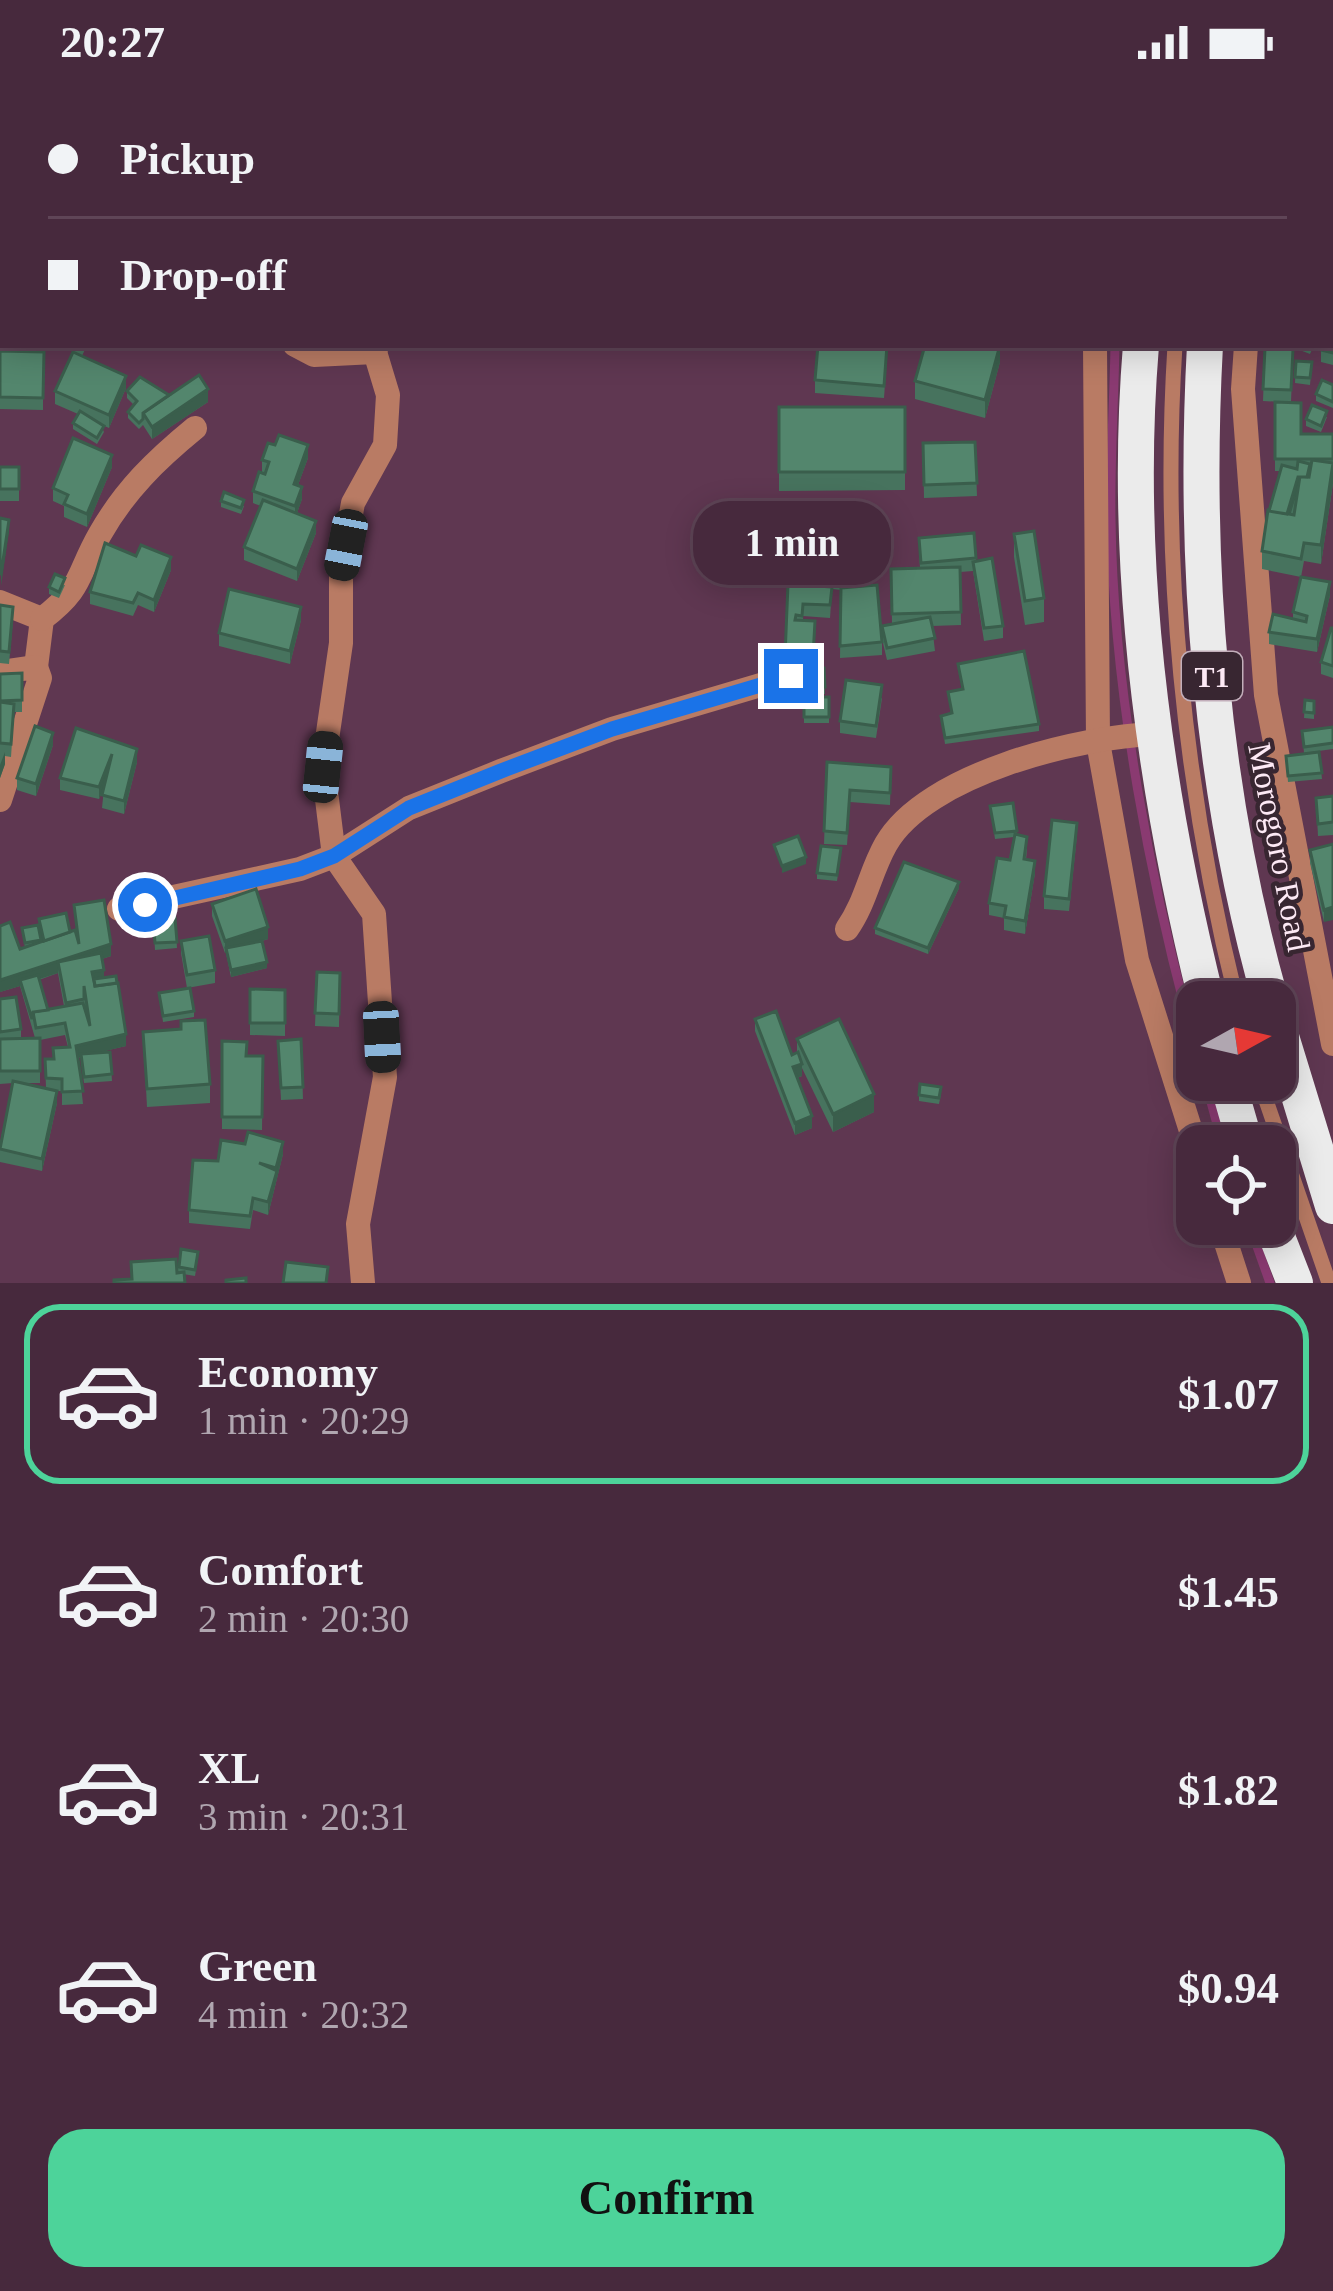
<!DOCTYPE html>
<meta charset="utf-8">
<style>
body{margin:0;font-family:"Times New Roman",serif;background:#4e3144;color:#f1f3f6;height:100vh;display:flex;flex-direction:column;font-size:45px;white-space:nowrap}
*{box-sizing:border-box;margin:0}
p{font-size:39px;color:#b0a6b0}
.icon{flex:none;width:66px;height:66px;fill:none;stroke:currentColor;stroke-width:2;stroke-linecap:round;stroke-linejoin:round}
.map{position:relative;height:1199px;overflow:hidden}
.drawer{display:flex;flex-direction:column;background:#47293d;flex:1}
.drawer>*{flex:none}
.hud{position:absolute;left:0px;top:0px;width:1335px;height:264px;box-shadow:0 6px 30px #0003,0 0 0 3px #5f4557;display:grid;align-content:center;height:264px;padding:0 48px;background:#47293d}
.needle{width:78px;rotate:82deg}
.fabs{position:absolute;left:1176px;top:897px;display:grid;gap:24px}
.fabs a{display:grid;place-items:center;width:120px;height:120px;border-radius:24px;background:#47293d;box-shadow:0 6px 30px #0003,0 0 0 3px #5f4557;font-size:60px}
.end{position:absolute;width:54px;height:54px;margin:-27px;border:15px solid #1a73e8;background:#fff;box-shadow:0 0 0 6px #fff}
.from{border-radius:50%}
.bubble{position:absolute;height:84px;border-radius:36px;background:#47293d;box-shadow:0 6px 30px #0003,0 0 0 3px #5f4557;font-size:39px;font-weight:700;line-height:84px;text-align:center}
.car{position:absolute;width:36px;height:72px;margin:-36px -18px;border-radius:15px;box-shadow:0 0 9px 3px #0007;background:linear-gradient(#222 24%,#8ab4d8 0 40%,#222 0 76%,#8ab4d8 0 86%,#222 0)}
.hud b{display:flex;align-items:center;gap:42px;height:114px;font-size:45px}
.hud b+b{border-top:3px solid #5f4557}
.hud i{width:30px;height:30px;background:#f1f3f6}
ul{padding:21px 0 0;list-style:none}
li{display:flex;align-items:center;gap:36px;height:180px;margin:0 24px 18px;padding:0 24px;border:6px solid transparent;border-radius:36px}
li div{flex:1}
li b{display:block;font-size:45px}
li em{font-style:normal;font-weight:700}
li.active{border-color:#4dd39a}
li>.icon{width:108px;height:108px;stroke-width:1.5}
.primary-button{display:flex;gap:24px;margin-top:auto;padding:24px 48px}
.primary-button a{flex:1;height:138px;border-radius:36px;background:#4dd39a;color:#111;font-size:48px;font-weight:700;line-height:138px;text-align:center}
.status{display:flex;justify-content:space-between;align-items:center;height:84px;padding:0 60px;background:#47293d;direction:ltr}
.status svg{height:33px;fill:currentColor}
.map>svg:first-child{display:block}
</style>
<div class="status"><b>20:27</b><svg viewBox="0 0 49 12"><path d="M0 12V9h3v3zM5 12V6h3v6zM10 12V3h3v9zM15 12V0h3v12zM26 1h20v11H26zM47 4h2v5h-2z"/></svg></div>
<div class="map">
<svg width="1333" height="1199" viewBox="0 0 1333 1199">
<rect width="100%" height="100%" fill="#5f3751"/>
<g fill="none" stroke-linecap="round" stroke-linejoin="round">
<!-- stream -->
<g stroke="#8a3a71" stroke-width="9">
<polyline points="1145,3 1145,0"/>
<path d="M1115,261C1114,319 1110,377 1111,435C1113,607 1151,804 1197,969"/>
<polyline points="1205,996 1223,1062"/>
<polyline points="1249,1140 1270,1199"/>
</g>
<!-- lane -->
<g stroke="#b97b64" stroke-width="15">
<polyline points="1190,0 1190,3"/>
<polyline points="1209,3 1210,0"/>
<path d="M1175,261C1161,480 1184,706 1237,918"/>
<polyline points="1259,996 1329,1199"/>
</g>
<!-- street -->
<g stroke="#b97b64" stroke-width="24">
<polyline points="77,0 78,3"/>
<polyline points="1085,0 1086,3"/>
<polyline points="457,3 458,0"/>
<polyline points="1117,3 1118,0"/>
<polyline points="1310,3 1311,0"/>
<polyline points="295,261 314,271 375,268 377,261"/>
<polyline points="1095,261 1098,658 1137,876 1197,1066"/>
<polyline points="1246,261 1243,305 1266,611 1333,960"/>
<polyline points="0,518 42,535 36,583"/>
<path d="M42,535C84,503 76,492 100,450C125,406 156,376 195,344"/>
<polyline points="0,588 36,583 40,594 0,716"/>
<polyline points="119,825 300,785 334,772 409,724 501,687 612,645 791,592"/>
<path d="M847,845C866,818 870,788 886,760C926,690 1080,652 1156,650"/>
<polyline points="1220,1140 1239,1199"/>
<polyline points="363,1199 358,1140 385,993 377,874 374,830 334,772 323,683 341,559 341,486 353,419 385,361 388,311 375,268"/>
</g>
<!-- highway -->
<g stroke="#ebebeb" stroke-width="36">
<polyline points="1165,3 1165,0"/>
<polyline points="1244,3 1246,0"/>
<path d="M1141,261C1123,479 1154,706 1207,918"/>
<path d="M1205,261C1193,480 1211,707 1271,918"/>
<polyline points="1275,933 1333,1122"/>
<polyline points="1227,996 1246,1062"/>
<polyline points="1272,1140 1295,1199"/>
</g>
</g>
<!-- wall -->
<g fill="#47735e" fill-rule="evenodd">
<polygon points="1333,225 1333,281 1321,278 1321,266"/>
<polygon points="4,261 43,261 43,326 0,325 0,267 4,267"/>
<polygon points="74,261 87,261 82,272 126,304 109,344 100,340 104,348 97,360 73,345 73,339 78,330 55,320 55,307 73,268"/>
<polygon points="1287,261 1314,261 1310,270"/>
<polygon points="1265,264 1293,265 1291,318 1301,350 1333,350 1333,399 1321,480 1304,477 1301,493 1262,485 1262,467 1269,427 1280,387 1275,387 1275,318 1284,318 1263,317"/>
<polygon points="887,272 884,314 815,309 815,296"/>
<polygon points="1296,277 1312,278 1310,301 1295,299"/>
<polygon points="1000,278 985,334 915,315 915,297"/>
<polygon points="1333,301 1333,324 1316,317 1316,310"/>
<polygon points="127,307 169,311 208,318 152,355 143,341 139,345 128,334 128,328 134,321 127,314"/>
<polygon points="779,323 905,323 905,406 779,407"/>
<polygon points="1327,333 1321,348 1306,342 1306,335"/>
<polygon points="975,358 977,412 924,414 923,359"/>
<polygon points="308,374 298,401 302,415 297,429 316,449 297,497 244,476 244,463 261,422 253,419 253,407 262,388 262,376"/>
<rect x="0" y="383" width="19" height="34"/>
<polygon points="112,383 87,443 64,433 64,422 53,417 53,404"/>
<polygon points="221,417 244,422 241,430 221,423"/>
<polygon points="853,432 847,504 882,558 882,571 840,574 841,506 832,505 830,534 803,532 803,537 815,537 813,584 824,584 825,610 803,609 803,585 785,584 788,500 799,501 799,489"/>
<polygon points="974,449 976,477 1003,542 1003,554 984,557 973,487 960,488 961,541 932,542 935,567 887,576 882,555 882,542 892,540 891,485 920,484 919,454"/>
<polygon points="1014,450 1044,514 1044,538 1025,541 1014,473"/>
<polygon points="171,486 154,528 138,521 133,532 90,520 90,508"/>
<polygon points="65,501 59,514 49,510 49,503"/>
<polygon points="1330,511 1317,568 1269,560 1269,548 1293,535 1293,528"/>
<polygon points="0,521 13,535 9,580 0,579"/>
<polygon points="301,536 290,580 219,562 219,549"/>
<polygon points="1333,544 1333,594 1321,590 1321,578"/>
<polygon points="958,580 1039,640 1039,647 945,660 941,632 951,630 948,608 962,605"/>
<polygon points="22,589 22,628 14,628 11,673 5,672 5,680 0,694 0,590"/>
<rect x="804" y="613" width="25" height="26"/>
<polygon points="882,614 876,654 840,649 840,637"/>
<polygon points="1305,616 1314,617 1314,635 1304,634"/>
<polygon points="1333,643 1333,665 1304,669 1302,647"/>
<polygon points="53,661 36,712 17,706 17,694"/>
<polygon points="1319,668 1322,695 1288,698 1286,672"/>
<polygon points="137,678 124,730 102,724 104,704 99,715 60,706 60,694"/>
<polygon points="827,678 891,683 890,721 850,718 847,761 824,760"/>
<polygon points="1333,712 1333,751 1318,752 1316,714"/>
<polygon points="1013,719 1017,751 1027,765 1026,776 1035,789 1025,850 1004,846 1004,834 989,831 989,819 1010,776 1014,753 995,755 990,722"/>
<polygon points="1077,751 1069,827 1044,825 1044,812"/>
<polygon points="1333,760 1324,838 1310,779 1310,766"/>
<polygon points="841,770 837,797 817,795 817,789"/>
<polygon points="959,804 928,870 875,850 875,844"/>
<polygon points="212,820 268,855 262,857 267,884 231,893 226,869 225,869 212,832"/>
<path d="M74,821L111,872L102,875L104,893L126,962L100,968H110L112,997L84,999L81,973L78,974L83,1020L62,1021V1007H57V1019L42,1087L0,1078V1059L13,999L0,1000V915L21,945V954H35L20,902L0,908L20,865L25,864L22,844L38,841L41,858L43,857L39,835L77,853ZM58,889L64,922L48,926L39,896ZM65,951L68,963L54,975H45L46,1004L24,999H40V956Z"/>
<polygon points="175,834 177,864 155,866 153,836"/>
<polygon points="181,857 215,886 215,899 187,904 181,869"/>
<polygon points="317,888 340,889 339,943 315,942"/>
<polygon points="250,905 285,906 285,952 250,951"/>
<polygon points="159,909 194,927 194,933 163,938"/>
<polygon points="755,935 792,971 797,969 797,955 874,1028 833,1048 802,984 802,992 797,994 812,1044 795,1051 755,947"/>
<polygon points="143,948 210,1000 210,1019 147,1023"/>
<polygon points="301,955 303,1015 281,1016 278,957"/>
<polygon points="222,957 247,972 263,972 262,1046 222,1045"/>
<polygon points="941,1010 939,1020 919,1017 919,1011"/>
<polygon points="283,1070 268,1131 253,1126 250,1145 189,1139 189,1126 218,1077"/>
<polygon points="181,1165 198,1174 195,1192 177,1189"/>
</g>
<!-- shaded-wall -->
<g fill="#3a5e4c">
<polygon points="1000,261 1000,278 985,334 985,316"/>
<polygon points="126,292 126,304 109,344 109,331"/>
<polygon points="208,305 208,318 152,355 152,343"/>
<polygon points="308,361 308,374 294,412 294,400"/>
<polygon points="112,371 112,383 87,443 87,430"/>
<polygon points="1333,381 1333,399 1321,480 1321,461"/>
<polygon points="1298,393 1298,406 1286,445 1286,433"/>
<polygon points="302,403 302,415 295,435 295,422"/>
<polygon points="9,436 9,448 1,502 1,490"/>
<polygon points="316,437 316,449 297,497 297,485"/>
<polygon points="171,473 171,486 154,528 154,516"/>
<polygon points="1330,498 1330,511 1317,568 1317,555"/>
<polygon points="301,523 301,536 290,580 290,567"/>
<polygon points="53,649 53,661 36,712 36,700"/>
<polygon points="137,665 137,678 124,730 124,717"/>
<polygon points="5,668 5,680 0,694 0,681"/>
<polygon points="112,670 112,682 99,715 99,703"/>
<polygon points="806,773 806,780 782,789 782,782"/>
<polygon points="1035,777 1035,789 1025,850 1025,837"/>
<polygon points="959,798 959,804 928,870 928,864"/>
<polygon points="1333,823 1333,836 1324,838 1324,826"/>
<polygon points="268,843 268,855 225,869 225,857"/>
<polygon points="111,860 111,872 60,889 58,878 58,889 21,901 20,896 20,902 0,908 0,896"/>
<polygon points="267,878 267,884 231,893 231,886"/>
<polygon points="104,886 104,898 94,900 92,888"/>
<polygon points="126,950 126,962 76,974 76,962"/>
<polygon points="802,980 802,992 793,995 793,983"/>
<polygon points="57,1007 57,1019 42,1087 42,1075"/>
<polygon points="874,1010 874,1028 833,1048 833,1030"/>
<polygon points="812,1032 812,1044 795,1051 795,1039"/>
<polygon points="283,1058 283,1070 268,1131 268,1118"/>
</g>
<!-- building -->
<g fill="#53866d" stroke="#3a5e4c" stroke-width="3">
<rect x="10" y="0" width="37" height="3"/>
<rect x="106" y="0" width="54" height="3"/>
<rect x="812" y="0" width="40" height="3"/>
<polygon points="864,0 904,0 904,3 863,3"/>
<polygon points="915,0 931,0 931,3 914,3"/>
<polygon points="961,0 1009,0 1008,3 960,3"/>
<polygon points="1017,0 1041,0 1040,3 1017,3"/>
<polygon points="0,17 3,17 3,50 0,51"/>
<polygon points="0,57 3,57 3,96 0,97"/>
<polygon points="3,107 3,127 0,128 0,108"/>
<polygon points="0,143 3,144 3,172 0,171"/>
<rect x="0" y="177" width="3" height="33"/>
<polygon points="1333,225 1333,269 1321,266 1323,261 1332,261"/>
<polygon points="818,261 887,261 884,302 815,296"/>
<polygon points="925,261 1000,261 985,316 915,297"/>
<polygon points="1265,264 1293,265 1291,306 1263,305"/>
<polygon points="0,267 44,268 43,314 0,313"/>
<polygon points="73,268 126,292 109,331 55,307"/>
<polygon points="1296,277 1312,278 1310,294 1295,293"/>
<polygon points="199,291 208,305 152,343 143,329"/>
<polygon points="140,293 169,311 143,329 143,335 139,339 128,328 137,317 127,307"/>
<polygon points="1322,296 1333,301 1333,318 1316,310"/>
<polygon points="1275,318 1301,319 1301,350 1333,350 1333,375 1275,375"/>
<polygon points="1312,321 1327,327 1321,342 1306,335"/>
<rect x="779" y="323" width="126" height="65"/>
<polygon points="80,327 104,342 97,354 73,339"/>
<polygon points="279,351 308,361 294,400 302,403 295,422 253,407 259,388 265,390 269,378 262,376 268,359 275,361"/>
<polygon points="73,354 112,371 87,430 64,420 68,411 53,404"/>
<polygon points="975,358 977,399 924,401 923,359"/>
<polygon points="1312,376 1333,379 1321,461 1304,459 1301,475 1262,467 1268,426 1294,431 1300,392 1309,393"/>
<polygon points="1298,377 1310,380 1307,393 1298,393 1287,430 1269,427 1282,381 1297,385"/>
<rect x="0" y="383" width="19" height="22"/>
<polygon points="224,408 244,416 241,424 221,417"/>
<polygon points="263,416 316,437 297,485 244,463"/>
<polygon points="805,416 853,420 847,494 799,489"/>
<polygon points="0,434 9,436 1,490 0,490"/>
<polygon points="1034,447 1044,514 1025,517 1014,450"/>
<polygon points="974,449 976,474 921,479 919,454"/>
<polygon points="105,459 136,472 141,461 171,473 154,516 138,509 133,519 90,508"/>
<polygon points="992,474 1003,542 984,544 973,478"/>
<polygon points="960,483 961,528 892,530 891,485"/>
<polygon points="55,490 65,494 59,508 49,503"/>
<polygon points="1301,493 1330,498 1317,555 1269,548 1273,530 1306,538 1307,532 1293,528"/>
<polygon points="788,500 832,503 830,521 803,520 802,532 796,531 795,536 815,537 813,573 785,572"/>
<polygon points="877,501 882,558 840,562 841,504"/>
<polygon points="229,505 301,523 290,567 219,549"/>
<polygon points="0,521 13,523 9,568 0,567"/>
<polygon points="930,533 935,554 887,564 882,542"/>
<polygon points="1331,544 1333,544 1333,582 1321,578"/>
<polygon points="1024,567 1039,640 945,654 941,632 952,629 948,608 963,605 958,580"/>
<polygon points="803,584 824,584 825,603 803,603"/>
<polygon points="22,589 22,616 0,617 0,590"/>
<polygon points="846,596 882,601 876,642 840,637"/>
<rect x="804" y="613" width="25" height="20"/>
<polygon points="1305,616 1314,617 1314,629 1304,628"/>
<polygon points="0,618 14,620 11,660 0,659"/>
<polygon points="35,642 53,649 36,700 17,694"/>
<polygon points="1333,643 1333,659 1304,663 1302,647"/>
<polygon points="76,644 137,665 124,717 102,711 112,670 99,703 60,694"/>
<polygon points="1319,668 1322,689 1288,692 1286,672"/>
<polygon points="827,678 891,683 890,709 850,706 847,749 824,747"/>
<polygon points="1333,712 1333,738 1318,740 1316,714"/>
<polygon points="1013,719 1017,747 995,749 990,722"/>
<polygon points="1052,736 1077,739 1069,815 1044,812"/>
<polygon points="1015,750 1027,753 1024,775 1035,777 1025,837 1004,833 1006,822 989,819 997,774 1010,776"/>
<polygon points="798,752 806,773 782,782 774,761"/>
<polygon points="1333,760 1333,823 1324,826 1310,766"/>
<polygon points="821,762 841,764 837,791 817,789"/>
<polygon points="904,778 959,798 928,864 875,844"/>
<polygon points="256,805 268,843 225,857 212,820"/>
<polygon points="104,816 111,860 0,896 0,842 10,838 20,865 75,846 79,860 74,821"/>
<polygon points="66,829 70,848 44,857 39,835"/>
<polygon points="175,834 177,858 155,859 153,836"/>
<polygon points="38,841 41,856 25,859 22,844"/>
<polygon points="209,852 215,886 187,891 181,857"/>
<polygon points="262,857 267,878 231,886 226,864"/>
<polygon points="101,869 104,886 92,888 95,902 118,899 126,950 76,962 83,1007 62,1008 62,995 46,994 45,975 54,975 53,964 70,963 65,939 36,944 33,928 83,919 90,942 84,902 84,915 66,919 58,878"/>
<polygon points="317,888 340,889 339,930 315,929"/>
<polygon points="38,891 48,926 33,928 32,935 20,896"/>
<polygon points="116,892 117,899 95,902 94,895"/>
<polygon points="190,904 194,927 163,932 159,909"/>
<polygon points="250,905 285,906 285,939 250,939"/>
<polygon points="16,913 21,945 0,948 0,915"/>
<polygon points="776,927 792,971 798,968 802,980 793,983 812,1032 795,1039 755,935"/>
<polygon points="839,935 874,1010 833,1030 797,955"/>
<polygon points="205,936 210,1000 147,1005 143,948 181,945 181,937"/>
<polygon points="40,954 40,987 0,987 0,955"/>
<polygon points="301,955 303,1003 281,1004 278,957"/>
<polygon points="222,957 247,958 246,972 263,972 262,1033 222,1033"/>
<polygon points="110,968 112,990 84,993 81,970"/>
<polygon points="13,997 57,1007 42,1075 0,1065"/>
<polygon points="920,1000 941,1003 939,1014 919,1011"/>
<polygon points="248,1048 283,1058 276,1084 259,1079 277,1087 268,1118 253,1114 250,1132 189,1126 193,1076 218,1077 221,1056 245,1060"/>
<polygon points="181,1165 198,1168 195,1186 179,1183"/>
<polygon points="176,1175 177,1189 184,1188 185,1199 114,1199 114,1196 132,1195 131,1178"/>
<polygon points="286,1178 328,1183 326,1199 283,1199"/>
<polygon points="246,1194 246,1199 226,1199 226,1196"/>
</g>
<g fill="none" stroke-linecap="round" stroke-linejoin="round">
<!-- route -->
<polyline stroke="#1a73e8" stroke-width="15" points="145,821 300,785 334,772 409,724 501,687 612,645 791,592"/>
</g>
<g text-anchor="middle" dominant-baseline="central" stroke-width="9" stroke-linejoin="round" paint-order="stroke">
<!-- shield labels -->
<rect fill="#382631" stroke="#c2aeba" stroke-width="3" x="1182" y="568" width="60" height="48" rx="9"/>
<g font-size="30" font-weight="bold" fill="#fde9f5">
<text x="1212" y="592">T1</text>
</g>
<!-- street labels -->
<g font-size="33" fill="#fde9f5" stroke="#382631">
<text transform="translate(1279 763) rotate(79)">Morogoro Road</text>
</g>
</g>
</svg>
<div class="fabs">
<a><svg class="needle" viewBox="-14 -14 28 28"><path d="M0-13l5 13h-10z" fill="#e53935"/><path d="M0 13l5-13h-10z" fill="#b0a6b0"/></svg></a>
<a><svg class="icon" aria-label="locate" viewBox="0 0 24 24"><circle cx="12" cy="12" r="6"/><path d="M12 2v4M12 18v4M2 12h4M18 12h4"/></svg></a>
</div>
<i class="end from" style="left:145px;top:821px"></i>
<i class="end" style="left:791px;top:592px"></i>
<div class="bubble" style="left:693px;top:417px;width:198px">1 min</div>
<i class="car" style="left:346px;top:461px;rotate:191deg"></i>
<i class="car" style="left:323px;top:683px;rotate:6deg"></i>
<i class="car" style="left:382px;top:953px;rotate:177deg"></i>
<div class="hud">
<b><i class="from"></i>Pickup</b>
<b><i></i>Drop-off</b>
</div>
</div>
<section class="drawer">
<ul>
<li class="active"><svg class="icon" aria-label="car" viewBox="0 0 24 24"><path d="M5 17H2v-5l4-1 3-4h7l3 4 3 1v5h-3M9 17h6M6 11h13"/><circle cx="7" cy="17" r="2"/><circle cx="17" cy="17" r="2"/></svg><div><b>Economy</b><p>1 min · 20:29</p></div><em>$1.07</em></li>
<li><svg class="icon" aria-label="car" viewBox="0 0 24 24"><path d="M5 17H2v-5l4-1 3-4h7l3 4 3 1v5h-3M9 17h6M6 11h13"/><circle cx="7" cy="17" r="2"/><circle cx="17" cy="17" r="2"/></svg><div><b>Comfort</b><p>2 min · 20:30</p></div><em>$1.45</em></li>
<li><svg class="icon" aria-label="car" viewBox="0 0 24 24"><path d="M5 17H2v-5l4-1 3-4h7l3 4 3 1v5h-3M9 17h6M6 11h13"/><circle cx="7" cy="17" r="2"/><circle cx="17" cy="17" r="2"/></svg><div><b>XL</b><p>3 min · 20:31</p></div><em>$1.82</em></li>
<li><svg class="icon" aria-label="car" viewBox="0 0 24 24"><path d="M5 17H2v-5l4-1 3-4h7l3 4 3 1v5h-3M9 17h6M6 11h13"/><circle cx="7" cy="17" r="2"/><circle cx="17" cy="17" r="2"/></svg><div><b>Green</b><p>4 min · 20:32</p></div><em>$0.94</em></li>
</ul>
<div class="primary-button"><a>Confirm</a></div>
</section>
